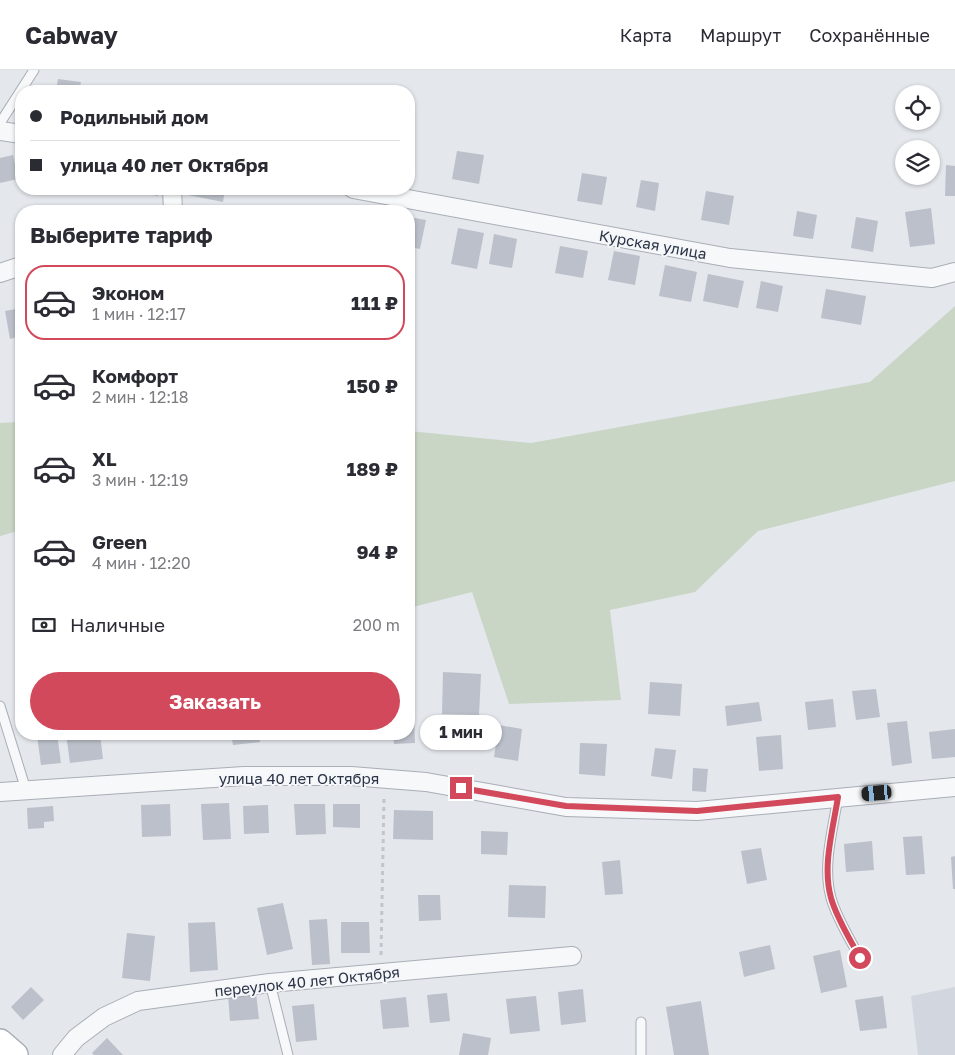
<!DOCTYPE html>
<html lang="ru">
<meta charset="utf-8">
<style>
body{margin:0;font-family:"Golos Text",sans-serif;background:#f7f7f7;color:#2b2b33;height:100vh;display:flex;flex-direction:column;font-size:19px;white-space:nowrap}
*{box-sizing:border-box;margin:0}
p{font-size:16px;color:#7c7c81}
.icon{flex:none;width:28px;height:28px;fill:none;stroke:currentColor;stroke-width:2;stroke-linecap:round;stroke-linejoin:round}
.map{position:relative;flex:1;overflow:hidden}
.details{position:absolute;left:15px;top:135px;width:400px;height:535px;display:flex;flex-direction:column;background:#fff;border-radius:20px;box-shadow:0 1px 4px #0004}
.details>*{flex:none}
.banner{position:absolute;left:15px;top:15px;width:400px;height:110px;border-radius:20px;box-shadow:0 1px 4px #0004;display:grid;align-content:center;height:110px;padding:0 15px;background:#fff}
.fabs{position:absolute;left:895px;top:15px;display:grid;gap:10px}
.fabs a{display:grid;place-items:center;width:45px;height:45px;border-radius:50%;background:#fff;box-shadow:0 1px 4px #0004;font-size:25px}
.end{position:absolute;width:22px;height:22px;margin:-11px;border:6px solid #d1495b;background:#fff;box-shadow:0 0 0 2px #fff}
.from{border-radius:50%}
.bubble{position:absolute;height:35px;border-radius:18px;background:#fff;box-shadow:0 1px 4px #0004;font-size:16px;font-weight:700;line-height:35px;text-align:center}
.car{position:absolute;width:15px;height:30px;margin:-15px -8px;border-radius:6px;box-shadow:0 0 4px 1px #0007;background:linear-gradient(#222 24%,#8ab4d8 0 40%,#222 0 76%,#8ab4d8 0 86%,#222 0)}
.banner b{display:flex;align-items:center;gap:18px;height:48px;font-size:19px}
.banner b+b{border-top:1px solid #e1e1e2}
.banner i{width:12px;height:12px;background:#2b2b33}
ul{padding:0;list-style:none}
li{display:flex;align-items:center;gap:15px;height:75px;margin:0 10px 8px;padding:0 5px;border:2px solid transparent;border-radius:20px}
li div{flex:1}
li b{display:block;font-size:19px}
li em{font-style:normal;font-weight:700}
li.current{border-color:#d1495b}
li>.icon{width:45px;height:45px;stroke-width:1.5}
h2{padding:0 15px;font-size:22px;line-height:60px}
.pay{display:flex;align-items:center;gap:12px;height:55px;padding:0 15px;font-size:19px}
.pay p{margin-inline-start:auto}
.cta{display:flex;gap:10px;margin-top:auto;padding:10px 15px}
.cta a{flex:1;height:58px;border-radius:30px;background:#d1495b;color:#fff;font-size:20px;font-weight:700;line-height:58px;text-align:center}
header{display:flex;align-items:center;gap:30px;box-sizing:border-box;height:70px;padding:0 25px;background:#fff;border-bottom:1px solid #e1e1e2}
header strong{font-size:24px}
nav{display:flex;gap:28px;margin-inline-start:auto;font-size:18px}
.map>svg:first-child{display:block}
</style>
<header>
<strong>Cabway</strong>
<nav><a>Карта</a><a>Маршрут</a><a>Сохранённые</a></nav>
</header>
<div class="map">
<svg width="955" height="985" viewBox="0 0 955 985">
<rect width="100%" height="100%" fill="#e4e7ec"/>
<!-- built -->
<polygon fill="#d2d6de" points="955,917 955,985 918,985 911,926"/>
<!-- green -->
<g fill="#c9d6c5">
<polygon points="955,236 955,411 758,461 695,522 610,540 621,630 509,634 472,522 409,538 409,361 531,373 870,312"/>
<polygon points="21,352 21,460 0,466 0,353"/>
</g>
<!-- building -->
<g fill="#bbc0ca">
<polygon points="58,9 81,12 79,21 56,21"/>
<polygon points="409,74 415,75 411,99 409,99"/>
<polygon points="457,81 484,85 479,114 452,109"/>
<polygon points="13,85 18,109 0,113 0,88"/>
<polygon points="946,95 955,96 955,126 945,126"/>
<polygon points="582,103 607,107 602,135 577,131"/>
<polygon points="641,110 659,113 655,141 636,137"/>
<polygon points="140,119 159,119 158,126 139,123"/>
<polygon points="189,119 225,119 223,132 188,125"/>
<polygon points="706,121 734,126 729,155 701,150"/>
<polygon points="931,138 935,174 910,177 905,142"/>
<polygon points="797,141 817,145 813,169 793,166"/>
<polygon points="409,147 426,150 420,179 409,177"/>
<polygon points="856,147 878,151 873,182 851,178"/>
<polygon points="458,158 484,163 477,199 451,194"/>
<polygon points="494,164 517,169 512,198 489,194"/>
<polygon points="560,176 588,181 583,208 555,203"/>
<polygon points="614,181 640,186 635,215 608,210"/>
<polygon points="665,195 697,202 691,232 659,226"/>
<polygon points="708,204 744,211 738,238 703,231"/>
<polygon points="761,211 783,216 778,242 756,238"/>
<polygon points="826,219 866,226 861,255 821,248"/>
<polygon points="21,238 21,266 10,269 5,241"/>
<polygon points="443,602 481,604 479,645 442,644"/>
<polygon points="650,612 682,614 680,646 648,644"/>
<polygon points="876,619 880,647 856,650 852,621"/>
<polygon points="833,629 836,657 808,660 805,632"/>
<polygon points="759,632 762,651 727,656 725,636"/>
<polygon points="409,645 414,645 415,673 394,674 393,664 409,664"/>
<polygon points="907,651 912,693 892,696 887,653"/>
<polygon points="499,655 522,659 518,691 494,687"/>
<polygon points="955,659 955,687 932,689 929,662"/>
<polygon points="47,664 57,664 61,693 41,695 37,665"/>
<polygon points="66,664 100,664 103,689 70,693"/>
<polygon points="231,664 259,664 260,672 233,675"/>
<polygon points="781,665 783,699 759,701 756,667"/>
<polygon points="580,673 607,674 605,706 579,704"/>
<polygon points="655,678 676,680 672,709 651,706"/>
<polygon points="693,698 708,699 706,722 692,721"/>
<polygon points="229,733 231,769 203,770 201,734"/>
<polygon points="170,734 171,766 142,767 141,735"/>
<polygon points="294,734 325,734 326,764 296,765"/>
<polygon points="333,734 360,734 360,758 333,757"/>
<polygon points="268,735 269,763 244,764 243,736"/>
<polygon points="53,736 54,751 44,752 44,758 28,759 27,738"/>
<polygon points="394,740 433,741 433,770 393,769"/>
<polygon points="481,761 508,762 507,785 481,784"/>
<polygon points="922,766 925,804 906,805 903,767"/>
<polygon points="872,771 874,800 846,802 844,774"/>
<polygon points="761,778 767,810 747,814 741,781"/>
<polygon points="955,786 955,819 953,819 951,787"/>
<polygon points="620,790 623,824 605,825 602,792"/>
<polygon points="509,815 546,816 545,848 508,847"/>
<polygon points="418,825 440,825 441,850 419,851"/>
<polygon points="283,833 293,879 267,885 257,838"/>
<polygon points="327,849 330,894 312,895 309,850"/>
<polygon points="215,852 218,900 190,902 188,853"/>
<polygon points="341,852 369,852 370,883 341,883"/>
<polygon points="127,863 155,866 150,911 122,908"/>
<polygon points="770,875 775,899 744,907 739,882"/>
<polygon points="840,880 847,917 821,923 813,886"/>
<polygon points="31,917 44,930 23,950 11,937"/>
<polygon points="583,919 586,952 561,955 558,922"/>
<polygon points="256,923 259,949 230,951 228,925"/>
<polygon points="447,923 450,951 430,953 427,925"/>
<polygon points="536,926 540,961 510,964 506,929"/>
<polygon points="883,926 887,958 860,961 855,930"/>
<polygon points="406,927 409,957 383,959 380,930"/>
<polygon points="701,931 709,985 674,985 666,937"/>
<polygon points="314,934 317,970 296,972 292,936"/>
<polygon points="463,963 491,968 488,985 459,985"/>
<polygon points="107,968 123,985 94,985 92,983"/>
</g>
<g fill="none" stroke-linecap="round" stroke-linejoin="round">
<!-- lane casing -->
<g stroke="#a9aeb7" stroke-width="11">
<g id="lane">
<polyline points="0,53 34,0"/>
<polyline points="0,636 26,720"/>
<path d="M838,727C833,759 822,796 831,828C837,849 850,869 860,888"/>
<polyline points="270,913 288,985"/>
<polyline points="641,985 641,952"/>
</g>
</g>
<!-- street casing -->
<g stroke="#a9aeb7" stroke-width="20">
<g id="street">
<polyline points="0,61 21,64"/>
<polyline points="172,119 173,141"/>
<polyline points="353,119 730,188 932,208 955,202"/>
<polyline points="0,203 21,196"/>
<polyline points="0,722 244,706 351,706 426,712 566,737 697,741 955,717"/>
<polyline points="62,985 76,968 104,947 138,931 270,913 572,886"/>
</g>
</g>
<!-- secondary casing -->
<g stroke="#a9aeb7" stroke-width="28">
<polyline id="secondary" points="0,972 15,985"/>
</g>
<!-- path -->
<polyline stroke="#c2c5cb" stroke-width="3" stroke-dasharray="4 4" stroke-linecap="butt" points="381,885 384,727"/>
<!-- lane -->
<use href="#lane" stroke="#f7f8fa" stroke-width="9"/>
<!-- street -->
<use href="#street" stroke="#f7f8fa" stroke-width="18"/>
<!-- secondary -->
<use href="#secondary" stroke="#fff" stroke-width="25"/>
</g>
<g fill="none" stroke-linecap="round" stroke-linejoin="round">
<!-- route -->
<path stroke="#d1495b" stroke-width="6" d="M461,718L566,736L697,741L838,727C833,759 822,796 831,828C837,849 850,869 860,888"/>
</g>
<g text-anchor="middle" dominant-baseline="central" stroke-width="4" stroke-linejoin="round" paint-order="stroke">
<!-- street labels -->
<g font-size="15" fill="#2b3445" stroke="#f4f6f9">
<text transform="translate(653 174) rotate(10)">Курская улица</text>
<text x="299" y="708">улица 40 лет Октября</text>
<text transform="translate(307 911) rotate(-6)">переулок 40 лет Октября</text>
</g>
</g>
</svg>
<div class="fabs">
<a><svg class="icon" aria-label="locate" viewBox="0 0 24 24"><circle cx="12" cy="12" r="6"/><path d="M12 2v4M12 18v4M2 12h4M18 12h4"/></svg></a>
<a><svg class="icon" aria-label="layers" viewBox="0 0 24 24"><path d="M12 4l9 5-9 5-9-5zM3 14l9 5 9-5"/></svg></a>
</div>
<i class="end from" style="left:860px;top:888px"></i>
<i class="end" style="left:461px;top:718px"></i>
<div class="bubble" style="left:420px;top:645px;width:82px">1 мин</div>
<i class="car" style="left:877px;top:723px;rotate:265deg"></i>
<div class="banner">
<b><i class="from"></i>Родильный дом</b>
<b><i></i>улица 40 лет Октября</b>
</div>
<section class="details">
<h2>Выберите тариф</h2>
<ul>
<li class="current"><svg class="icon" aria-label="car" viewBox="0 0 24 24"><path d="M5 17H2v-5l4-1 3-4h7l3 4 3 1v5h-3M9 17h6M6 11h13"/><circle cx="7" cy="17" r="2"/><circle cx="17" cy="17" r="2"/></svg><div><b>Эконом</b><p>1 мин · 12:17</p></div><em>111 ₽</em></li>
<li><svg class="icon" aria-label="car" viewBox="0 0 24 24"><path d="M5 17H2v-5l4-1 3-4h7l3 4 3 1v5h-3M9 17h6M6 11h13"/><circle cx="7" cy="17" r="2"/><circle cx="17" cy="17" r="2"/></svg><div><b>Комфорт</b><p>2 мин · 12:18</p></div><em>150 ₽</em></li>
<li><svg class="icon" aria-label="car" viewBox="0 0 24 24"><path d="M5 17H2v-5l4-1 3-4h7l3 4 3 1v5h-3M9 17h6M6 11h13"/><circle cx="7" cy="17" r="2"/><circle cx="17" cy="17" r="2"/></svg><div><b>XL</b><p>3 мин · 12:19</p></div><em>189 ₽</em></li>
<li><svg class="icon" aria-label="car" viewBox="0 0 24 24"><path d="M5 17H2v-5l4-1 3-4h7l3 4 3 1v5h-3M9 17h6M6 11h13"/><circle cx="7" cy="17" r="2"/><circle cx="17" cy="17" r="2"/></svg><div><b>Green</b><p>4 мин · 12:20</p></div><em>94 ₽</em></li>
</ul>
<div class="pay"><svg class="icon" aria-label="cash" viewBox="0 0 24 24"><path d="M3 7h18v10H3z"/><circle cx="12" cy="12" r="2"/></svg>Наличные<p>200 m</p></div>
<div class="cta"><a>Заказать</a></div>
</section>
</div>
